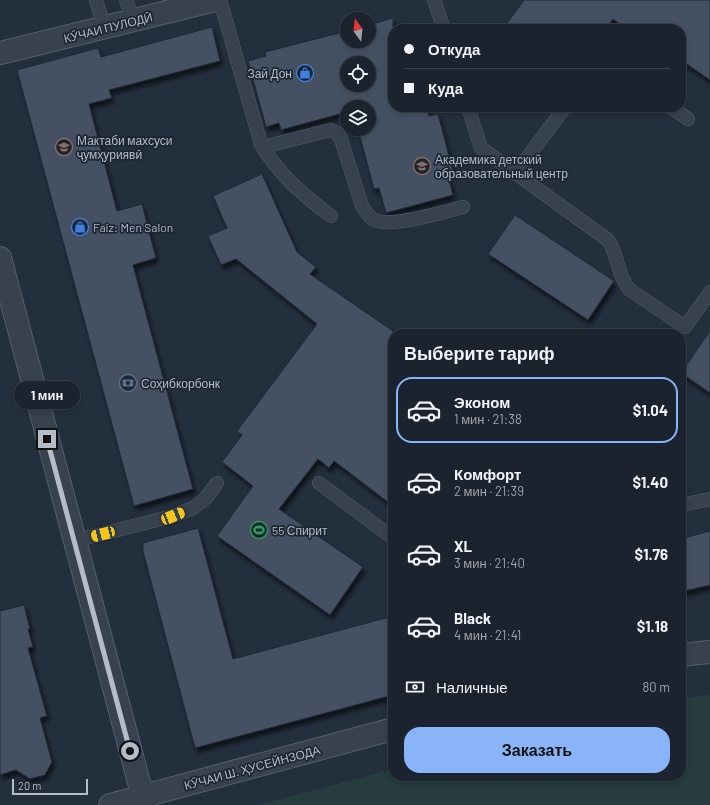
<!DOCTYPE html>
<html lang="ru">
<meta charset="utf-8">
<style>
body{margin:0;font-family:Barlow,sans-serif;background:#282f3a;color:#f1f3f6;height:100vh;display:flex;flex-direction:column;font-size:15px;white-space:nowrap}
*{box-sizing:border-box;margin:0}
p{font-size:13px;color:#a0a4aa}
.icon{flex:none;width:22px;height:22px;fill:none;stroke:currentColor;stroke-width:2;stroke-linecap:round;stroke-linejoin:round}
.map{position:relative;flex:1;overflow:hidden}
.panel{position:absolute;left:388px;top:329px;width:298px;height:452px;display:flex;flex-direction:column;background:#1b232e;border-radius:16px;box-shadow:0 2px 6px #0003,0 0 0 1px #39404a}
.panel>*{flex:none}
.guide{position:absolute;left:388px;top:24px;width:298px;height:88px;border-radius:16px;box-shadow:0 2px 6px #0003,0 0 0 1px #39404a;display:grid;align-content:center;height:88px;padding:0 16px;background:#1b232e}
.needle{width:26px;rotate:345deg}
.fabs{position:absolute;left:340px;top:12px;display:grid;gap:8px}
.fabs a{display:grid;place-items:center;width:36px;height:36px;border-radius:50%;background:#1b232e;box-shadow:0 2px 6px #0003,0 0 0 1px #39404a;font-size:20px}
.scale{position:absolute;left:12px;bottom:10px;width:76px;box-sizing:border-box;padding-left:4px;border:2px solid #b4bcc9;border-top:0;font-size:11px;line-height:14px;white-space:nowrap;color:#b4bcc9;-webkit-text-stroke:3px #1d2633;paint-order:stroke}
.end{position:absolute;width:18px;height:18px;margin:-9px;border:5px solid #b4bcc9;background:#111;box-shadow:0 0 0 2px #111}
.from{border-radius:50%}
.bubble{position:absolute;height:28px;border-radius:14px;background:#1b232e;box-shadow:0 2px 6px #0003,0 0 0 1px #39404a;font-size:13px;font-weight:700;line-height:28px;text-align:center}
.car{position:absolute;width:12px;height:24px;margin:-12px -6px;border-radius:5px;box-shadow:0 0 3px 1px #0007;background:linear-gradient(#f5c518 24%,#345 0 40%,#f5c518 0 76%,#345 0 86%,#f5c518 0)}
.guide b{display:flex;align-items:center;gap:14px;height:38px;font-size:15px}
.guide b+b{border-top:1px solid #39404a}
.guide i{width:10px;height:10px;background:#f1f3f6}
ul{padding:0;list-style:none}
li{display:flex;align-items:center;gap:12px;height:66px;margin:0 8px 6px;padding:0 8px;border:2px solid transparent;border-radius:16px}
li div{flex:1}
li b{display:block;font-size:15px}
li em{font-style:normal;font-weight:700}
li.selected{border-color:#8ab4f8}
li>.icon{width:36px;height:36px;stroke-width:1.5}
h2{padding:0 16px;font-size:18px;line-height:48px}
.pay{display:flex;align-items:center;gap:10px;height:44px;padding:0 16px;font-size:15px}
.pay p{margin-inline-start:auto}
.action{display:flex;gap:8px;margin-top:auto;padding:8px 16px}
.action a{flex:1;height:46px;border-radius:16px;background:#8ab4f8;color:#111;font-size:16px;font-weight:700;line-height:46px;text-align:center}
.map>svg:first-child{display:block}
</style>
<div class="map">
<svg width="710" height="805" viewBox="0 0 710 805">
<defs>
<filter id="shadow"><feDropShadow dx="2.5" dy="4.5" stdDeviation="2" flood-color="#0009"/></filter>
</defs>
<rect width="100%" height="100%" fill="#242f3e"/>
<!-- green -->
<polygon fill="#263c3f" points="710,695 710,805 258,805 393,769 393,776 681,776 681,698"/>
<!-- building -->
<g fill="#455162" stroke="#1f2835" fill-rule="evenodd" filter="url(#shadow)">
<polygon points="524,0 710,0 710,80 681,60 681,29 626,29 613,19 606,29 503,29"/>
<path d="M393,18V107H427L429,116L438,114L453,171L447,172L453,195L386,213L379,188L374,189L358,129H369V107H347V112L281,130L279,123L266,127L248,61L266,56L265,52L347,31V41H369V25ZM347,63H369V85H347Z"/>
<polygon points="212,27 220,61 109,90 112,98 89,104 117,211 142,204 156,258 133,265 193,489 134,506 17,70 98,48 101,57"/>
<polygon points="262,174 297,252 316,267 310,274 393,331 393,506 334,461 329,468 318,459 279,509 363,567 330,615 217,536 253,486 222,462 242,435 237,431 317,324 236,259 221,265 208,236 227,228 213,196"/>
<polygon points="515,215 614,281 588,320 488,254"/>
<polygon points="710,331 710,393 681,373"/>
<polygon points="198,528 233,659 393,616 393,695 195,748 143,551 143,543"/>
<polygon points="710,531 710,585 681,592 681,539"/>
<polygon points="24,605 30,629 28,629 33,647 28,648 47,716 40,718 52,762 45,775 30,779 16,770 0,775 0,611"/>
</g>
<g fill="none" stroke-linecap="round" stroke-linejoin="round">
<!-- service casing -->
<g stroke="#565f6c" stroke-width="14">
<g id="service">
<polyline points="96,0 104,27"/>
<polyline points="126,0 133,20"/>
<path d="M220,0L261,144C277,173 304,196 331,216"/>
<polyline points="434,0 444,29"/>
<path d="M468,107L481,148L608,240C619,256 617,276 630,290L685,327L710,292"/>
<polyline points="671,107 688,119"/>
<path d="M263,147L326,131L331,130L337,133L341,139L362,206C365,211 369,217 374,220C391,228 443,212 463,207"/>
<polyline points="515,174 565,107"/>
<polyline points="319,483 393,538"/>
<polyline points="681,505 710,499"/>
<polyline points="74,541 173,516 193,508 206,498 217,483"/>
</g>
</g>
<!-- minor casing -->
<g stroke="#565f6c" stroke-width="24">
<g id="minor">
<polyline points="0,53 215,0"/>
<polyline points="0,258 145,805"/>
<polyline points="681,655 710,652"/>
<polyline points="110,805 393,729"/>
</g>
</g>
<!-- service -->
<use href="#service" stroke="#38414e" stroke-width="13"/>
<!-- minor -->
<use href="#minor" stroke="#38414e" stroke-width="22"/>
</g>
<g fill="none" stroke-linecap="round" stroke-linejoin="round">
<!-- route -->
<polyline stroke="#b4bcc9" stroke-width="5" points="47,439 130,751"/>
</g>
<!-- icons -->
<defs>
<g id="shop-ring" transform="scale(0.9)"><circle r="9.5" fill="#1d2633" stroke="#3f7fe0" stroke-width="1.5"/><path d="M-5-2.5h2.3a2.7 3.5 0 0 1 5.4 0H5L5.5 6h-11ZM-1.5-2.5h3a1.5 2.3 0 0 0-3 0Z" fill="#3f7fe0"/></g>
<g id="school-ring" transform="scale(0.9)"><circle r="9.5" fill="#1d2633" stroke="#8d6e63" stroke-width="1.5"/><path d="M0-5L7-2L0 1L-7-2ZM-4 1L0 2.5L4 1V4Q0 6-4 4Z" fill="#8d6e63"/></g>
<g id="bank-ring" transform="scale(0.9)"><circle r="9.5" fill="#1d2633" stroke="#5c6f8a" stroke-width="1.5"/><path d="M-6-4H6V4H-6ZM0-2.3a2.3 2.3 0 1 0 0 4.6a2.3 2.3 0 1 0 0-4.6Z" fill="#5c6f8a"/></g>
<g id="stadium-ring" transform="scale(0.9)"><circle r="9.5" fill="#1d2633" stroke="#2e9e5b" stroke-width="1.5"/><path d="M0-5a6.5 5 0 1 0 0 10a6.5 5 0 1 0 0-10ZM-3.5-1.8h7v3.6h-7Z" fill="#2e9e5b"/></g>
</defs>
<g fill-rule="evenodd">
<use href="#shop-ring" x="305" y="73"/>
<use href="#school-ring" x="64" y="147"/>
<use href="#school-ring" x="422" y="166"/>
<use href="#shop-ring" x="80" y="227"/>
<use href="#bank-ring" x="128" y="383"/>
<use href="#stadium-ring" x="259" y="530"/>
</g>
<g text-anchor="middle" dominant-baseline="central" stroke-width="3.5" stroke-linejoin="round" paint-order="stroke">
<!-- street labels -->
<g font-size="12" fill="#b4bcc9" stroke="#1d2633">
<text transform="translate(108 27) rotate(-14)">КӮЧАИ ПУЛОДӢ</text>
<text transform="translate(252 767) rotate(-15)">КӮЧАИ Ш. ҲУСЕЙНЗОДА</text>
</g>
<!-- poi labels -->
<g font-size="12" fill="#b4bcc9" stroke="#1d2633" text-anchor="start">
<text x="292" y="73" text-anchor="end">Зай Дон</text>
<text x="77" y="140">Мактаби махсуси<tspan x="77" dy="14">ҷумҳуриявӣ</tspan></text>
<text x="435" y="159">Академика детский<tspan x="435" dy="14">образовательный центр</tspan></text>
<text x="93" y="227">Faiz: Men Salon</text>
<text x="141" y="383">Соҳибкорбонк</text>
<text x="272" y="530">55 Спирит</text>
</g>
</g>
</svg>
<div class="fabs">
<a><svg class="needle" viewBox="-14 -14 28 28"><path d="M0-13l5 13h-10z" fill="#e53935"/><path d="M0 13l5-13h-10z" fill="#a0a4aa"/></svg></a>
<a><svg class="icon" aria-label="locate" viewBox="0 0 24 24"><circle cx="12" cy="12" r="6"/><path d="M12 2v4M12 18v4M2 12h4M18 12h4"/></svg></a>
<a><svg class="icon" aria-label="layers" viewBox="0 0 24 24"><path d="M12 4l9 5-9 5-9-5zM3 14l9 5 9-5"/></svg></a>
</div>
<div class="scale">20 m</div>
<i class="end from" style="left:130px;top:751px"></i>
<i class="end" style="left:47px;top:439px"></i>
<div class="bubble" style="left:14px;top:381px;width:66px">1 мин</div>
<i class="car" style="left:173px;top:516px;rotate:68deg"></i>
<i class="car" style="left:103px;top:534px;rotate:256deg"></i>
<div class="guide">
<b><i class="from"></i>Откуда</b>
<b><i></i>Куда</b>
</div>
<section class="panel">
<h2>Выберите тариф</h2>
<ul>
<li class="selected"><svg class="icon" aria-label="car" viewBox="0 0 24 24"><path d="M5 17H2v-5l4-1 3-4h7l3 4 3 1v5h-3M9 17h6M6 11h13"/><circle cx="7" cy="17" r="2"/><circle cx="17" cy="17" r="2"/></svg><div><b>Эконом</b><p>1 мин · 21:38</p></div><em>$1.04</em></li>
<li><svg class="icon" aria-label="car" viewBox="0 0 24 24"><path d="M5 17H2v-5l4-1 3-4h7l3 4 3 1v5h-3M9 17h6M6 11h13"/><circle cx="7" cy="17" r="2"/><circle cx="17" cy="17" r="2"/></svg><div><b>Комфорт</b><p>2 мин · 21:39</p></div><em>$1.40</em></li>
<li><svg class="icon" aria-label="car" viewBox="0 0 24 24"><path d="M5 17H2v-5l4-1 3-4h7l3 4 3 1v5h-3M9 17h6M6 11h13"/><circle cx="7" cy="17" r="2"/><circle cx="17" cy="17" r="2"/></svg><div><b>XL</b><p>3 мин · 21:40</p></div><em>$1.76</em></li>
<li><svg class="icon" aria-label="car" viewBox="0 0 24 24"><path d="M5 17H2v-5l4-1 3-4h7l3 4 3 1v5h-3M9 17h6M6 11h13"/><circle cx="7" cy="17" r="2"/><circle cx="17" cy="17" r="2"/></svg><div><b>Black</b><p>4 мин · 21:41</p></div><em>$1.18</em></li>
</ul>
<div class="pay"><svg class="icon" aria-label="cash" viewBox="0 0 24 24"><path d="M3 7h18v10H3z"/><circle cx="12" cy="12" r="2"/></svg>Наличные<p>80 m</p></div>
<div class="action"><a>Заказать</a></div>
</section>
</div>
